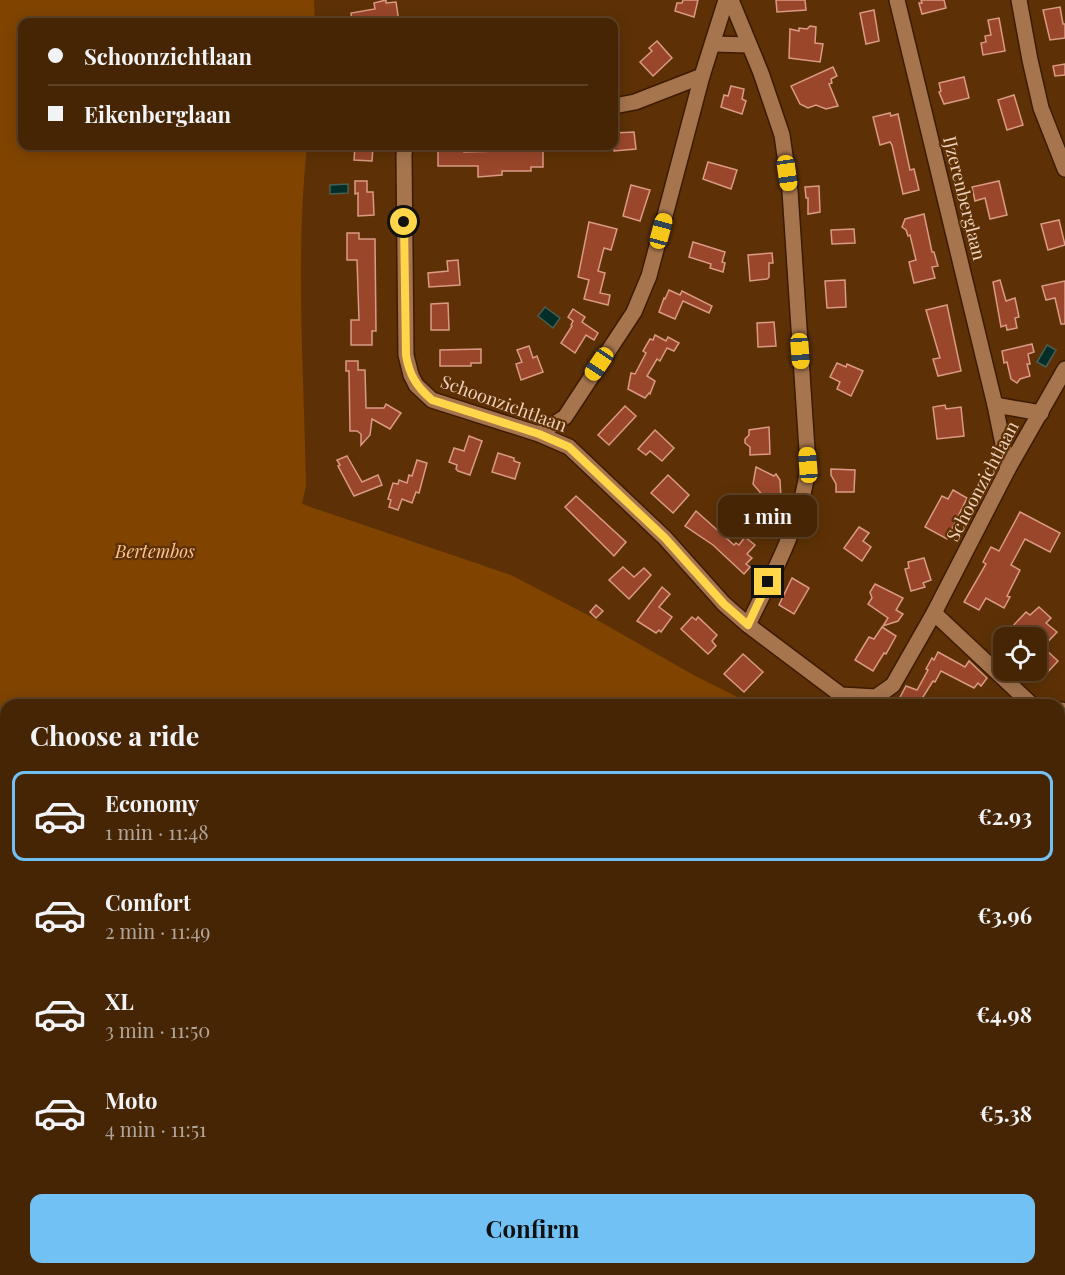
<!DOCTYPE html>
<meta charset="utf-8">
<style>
body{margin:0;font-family:"Playfair Display",serif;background:#4d2d0e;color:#f1f3f6;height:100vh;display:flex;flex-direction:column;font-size:22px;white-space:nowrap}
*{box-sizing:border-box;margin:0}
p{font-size:20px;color:#b0a59a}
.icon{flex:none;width:33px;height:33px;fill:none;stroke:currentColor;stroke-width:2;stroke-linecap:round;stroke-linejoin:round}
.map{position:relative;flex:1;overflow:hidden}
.sheet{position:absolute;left:0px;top:699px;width:1065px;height:576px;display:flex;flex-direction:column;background:#462504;border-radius:18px 18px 0 0;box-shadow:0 3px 15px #0003,0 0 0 2px #5e4226}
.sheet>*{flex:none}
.banner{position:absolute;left:18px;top:18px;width:600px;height:132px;border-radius:12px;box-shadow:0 3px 15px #0003,0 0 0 2px #5e4226;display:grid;align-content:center;height:132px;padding:0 30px;background:#462504}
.controls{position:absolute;left:993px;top:627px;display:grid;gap:12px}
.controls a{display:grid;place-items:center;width:54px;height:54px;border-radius:12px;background:#462504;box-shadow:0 3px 15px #0003,0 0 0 2px #5e4226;font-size:30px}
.end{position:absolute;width:27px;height:27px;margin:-14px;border:8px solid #ffd54a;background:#111;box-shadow:0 0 0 3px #111}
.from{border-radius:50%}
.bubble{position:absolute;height:42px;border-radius:12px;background:#462504;box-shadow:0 3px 15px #0003,0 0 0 2px #5e4226;font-size:20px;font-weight:700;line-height:42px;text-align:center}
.car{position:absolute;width:18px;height:36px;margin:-18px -9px;border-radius:8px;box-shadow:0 0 4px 2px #0007;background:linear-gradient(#f5c518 24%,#345 0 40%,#f5c518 0 76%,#345 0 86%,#f5c518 0)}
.banner b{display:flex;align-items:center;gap:21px;height:57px;font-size:22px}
.banner b+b{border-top:2px solid #5e4226}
.banner i{width:15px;height:15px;background:#f1f3f6}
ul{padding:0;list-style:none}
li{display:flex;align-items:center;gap:18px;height:90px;margin:0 12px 9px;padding:0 18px;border:3px solid transparent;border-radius:12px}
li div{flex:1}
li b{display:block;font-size:22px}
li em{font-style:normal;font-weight:700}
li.active{border-color:#72c1f5}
li>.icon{width:54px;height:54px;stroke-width:1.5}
h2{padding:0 30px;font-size:27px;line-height:72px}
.cta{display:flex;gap:12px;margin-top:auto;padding:12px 30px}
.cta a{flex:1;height:69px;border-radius:12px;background:#72c1f5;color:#111;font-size:24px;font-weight:700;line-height:69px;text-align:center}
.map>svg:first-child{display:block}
</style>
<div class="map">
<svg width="1065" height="1275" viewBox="0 0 1065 1275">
<rect width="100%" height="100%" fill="#5d3105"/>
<!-- green -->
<path fill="#804400" d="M0,0H314L315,22H22V146H307C295,255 304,374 306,485L302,504L511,575L597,620L697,677L754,705H6V1269H1059V829L1065,830V1275H0Z"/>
<!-- water -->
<g fill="#022e27" stroke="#485f54" stroke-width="1.5">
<polygon points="348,184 348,193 330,194 330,185"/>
<polygon points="545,307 560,318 553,328 538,316"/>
<polygon points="1047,345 1056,350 1046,367 1037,362"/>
</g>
<!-- building -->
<g fill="#99462a" stroke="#da9a85" stroke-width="1.5">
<polygon points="386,0 386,3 396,2 399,22 352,22 351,13 375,9 374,3"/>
<polygon points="683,0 698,0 694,17 675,11 677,3 682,3"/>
<polygon points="776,0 805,0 806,10 777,12"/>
<polygon points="921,0 944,0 946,8 922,14 919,3 922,3"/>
<polygon points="1060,7 1063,24 1065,24 1065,38 1050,40 1043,10"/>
<polygon points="874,10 879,41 866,44 860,13"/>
<polygon points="999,18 1005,51 983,55 981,43 986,42 985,36 991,35 988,20"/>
<polygon points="810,26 816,27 815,43 823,44 820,62 789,58 790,29 799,31 799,28 807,29"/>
<polygon points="657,41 672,58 653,76 640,62 652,51 649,48"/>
<polygon points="1065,64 1065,75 1055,76 1053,66"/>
<polygon points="833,67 837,76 831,79 832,83 829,84 838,106 826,109 816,105 808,108 800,104 791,86"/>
<polygon points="964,77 969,98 944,104 939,92 941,91 939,83"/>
<polygon points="731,86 744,89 742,99 746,101 742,114 721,107 724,95 728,96"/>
<polygon points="1014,95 1023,125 1007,130 998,100"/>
<polygon points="890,113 891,116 898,114 910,170 914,169 919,190 903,194 892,145 890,142 880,145 873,117"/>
<polygon points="634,132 636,149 614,151 614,133"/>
<polygon points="355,146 373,146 372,161 354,160"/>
<polygon points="438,146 464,146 464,152 543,150 543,167 531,167 531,171 502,171 502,175 478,177 478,166 438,166"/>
<polygon points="708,162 737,170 731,189 703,179"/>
<polygon points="355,181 367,181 367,192 373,192 374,215 358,216 358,193 355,194"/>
<polygon points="999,181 1007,215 990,219 985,198 975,201 972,187"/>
<polygon points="631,185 650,190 640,221 623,216"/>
<polygon points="819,186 820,212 808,214 808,198 806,198 805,187"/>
<polygon points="924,214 932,252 934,252 938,266 932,267 935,278 914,283 909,262 916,260 910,235 908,236 906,230 902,227 905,219"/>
<polygon points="1059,220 1065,245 1048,250 1041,224"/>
<polygon points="589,222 617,229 611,250 604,248 598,271 605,273 600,293 610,295 608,305 584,299 589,280 578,277"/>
<polygon points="854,229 855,243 832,244 831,230"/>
<polygon points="347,233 359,233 359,239 375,239 376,331 372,331 372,345 351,345 351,320 359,320 357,260 347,260"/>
<polygon points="693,242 725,252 722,262 725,263 723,272 710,268 711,264 689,257"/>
<polygon points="772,253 773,263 769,263 769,277 767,279 750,281 748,255"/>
<polygon points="458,260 460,285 429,287 428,273 448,271 447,261"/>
<polygon points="845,280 846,307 827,308 825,281"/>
<polygon points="1000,280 1006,301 1015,298 1019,317 1015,318 1017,328 1007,330 1006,325 1001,327 993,282"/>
<polygon points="1065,281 1065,324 1061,324 1055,298 1046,300 1042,286"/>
<polygon points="669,290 680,295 682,291 712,306 709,313 683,301 675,319 659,312 664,298 665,299"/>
<polygon points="448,303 449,330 431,330 431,304"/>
<polygon points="947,305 961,371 938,376 933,359 940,358 926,310"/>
<polygon points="573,309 585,317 582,322 598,333 594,340 586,335 575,353 561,343 572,326 571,325 573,321 568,317"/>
<polygon points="774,322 776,346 758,347 757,323"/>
<polygon points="655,335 666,341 668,337 679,343 674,351 667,348 660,361 657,359 647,376 655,381 650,394 649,393 645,398 628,389 631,373 635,374 646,353 643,351 650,339 653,340"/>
<polygon points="1032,344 1034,352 1028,354 1030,364 1027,364 1030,376 1020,379 1017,383 1011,379 1007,362 1004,363 1002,351"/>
<polygon points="529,346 533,358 537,356 543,372 521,380 516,364 522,362 517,350"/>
<polygon points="481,349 481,363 471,363 471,366 440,366 440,350"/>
<polygon points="346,361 358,361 358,370 365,370 366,408 384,408 386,404 401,413 390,429 372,419 370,435 361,445 361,434 357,431 350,431 349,371 346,371"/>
<polygon points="837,363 846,367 847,364 863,371 851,396 837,389 840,382 830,377"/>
<polygon points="945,405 946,409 961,407 964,436 937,439 933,407"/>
<polygon points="625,406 636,416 609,445 598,435"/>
<polygon points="769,427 770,454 750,455 750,447 745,443 745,439 749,435 749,430"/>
<polygon points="655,430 674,448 662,461 650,451 646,455 638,449"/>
<polygon points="469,436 482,441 470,475 458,471 456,469 457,465 449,462 454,448 464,451"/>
<polygon points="498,453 514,458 514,461 520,463 515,479 492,472"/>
<polygon points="347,456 362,482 378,475 382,485 354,496 338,466 340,465 337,460"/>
<polygon points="417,460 427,463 419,493 416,492 412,503 402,499 398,510 389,507 391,500 388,499 393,483 398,484 399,480 407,483 409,475 412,476"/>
<polygon points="756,467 774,476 776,474 780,480 781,499 765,498 753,484"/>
<polygon points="831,469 855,470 854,492 836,492 836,484 831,475"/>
<polygon points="668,475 689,495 673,513 651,493"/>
<polygon points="953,490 967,498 947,539 925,527 942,496 948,499"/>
<polygon points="576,496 626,542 614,556 565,507"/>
<polygon points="746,507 755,514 748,523 739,515"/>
<polygon points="696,511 734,545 736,543 739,545 745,537 755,545 747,554 752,558 746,564 750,567 744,574 713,545 685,526"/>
<polygon points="1020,512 1060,533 1050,552 1025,539 1011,565 1020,570 1007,596 1010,597 1004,608 986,598 979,610 964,602 986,564 983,562 991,547 999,551"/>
<polygon points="859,527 869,533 863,541 871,547 862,561 844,548"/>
<polygon points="924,558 931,580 923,583 925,587 911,591 905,569 909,568 908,562"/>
<polygon points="623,567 634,577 644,568 651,575 629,599 609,580"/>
<polygon points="792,578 809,588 794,614 779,605"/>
<polygon points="875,584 903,598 896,610 903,614 898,621 883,626 888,618 868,604 872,598 870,592"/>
<polygon points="662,587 670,594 659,607 672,617 661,632 659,630 656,633 637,621"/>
<polygon points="596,605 603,611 596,618 590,612"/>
<polygon points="1039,607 1051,618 1046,623 1057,632 1043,647 1058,661 1046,674 1043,671 1036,677 1036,638 1019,638 1010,629 1026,612 1030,615"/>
<polygon points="692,617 696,620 698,617 717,635 712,641 716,646 708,654 681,629"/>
<polygon points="882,627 896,636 886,654 884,653 873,671 855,660 869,637 874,639"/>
<polygon points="938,652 965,667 969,661 987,678 981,686 978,683 974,688 941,671 935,682 933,681 918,705 896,705 906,686 917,690 928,670 926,669 932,658 934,660"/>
<polygon points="743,654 763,672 744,692 724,674"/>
</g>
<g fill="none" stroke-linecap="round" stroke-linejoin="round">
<!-- minor casing -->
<g stroke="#3c1b00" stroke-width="18">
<g id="minor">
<path d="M731,0L761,73L782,135L790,191L808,465C802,523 773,573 748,625"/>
<polyline points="897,0 995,405"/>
<polyline points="1019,0 1030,60 1041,108 1065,169"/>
<polyline points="713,44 748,45"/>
<polyline points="614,106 635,102 702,76 726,0"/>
<polyline points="405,146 404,155 406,355 411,375 416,385 432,400 539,434 569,447 665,538 724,604 748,625 841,695 876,697 893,685 934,613 1008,469 1065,369"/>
<polyline points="539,434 565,417 634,312 649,276 702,76"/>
<polyline points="1008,469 995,405 1041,413"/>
<polyline points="934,613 1032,705"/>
<polyline points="1059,712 1062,710"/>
</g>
</g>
<!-- minor -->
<use href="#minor" stroke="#a6754e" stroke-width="15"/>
</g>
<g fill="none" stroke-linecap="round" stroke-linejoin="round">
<!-- route -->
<path stroke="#ffd54a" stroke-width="8" d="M404,222L406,355C409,375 417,387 432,400L539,434L569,447L665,538L724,604L748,625L768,582"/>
</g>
<g text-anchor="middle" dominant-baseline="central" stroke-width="4.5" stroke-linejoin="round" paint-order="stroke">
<!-- street labels -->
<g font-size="18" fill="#edd1bd" stroke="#5d3105">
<text transform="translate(965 198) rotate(76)">IJzerenberglaan</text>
<text transform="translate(504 403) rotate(20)">Schoonzichtlaan</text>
<text transform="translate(982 481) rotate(-62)">Schoonzichtlaan</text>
</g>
<!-- park labels -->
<g font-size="18" font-style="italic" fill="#fdc395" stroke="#5d3105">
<text x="155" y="551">Bertembos</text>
</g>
</g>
</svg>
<div class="controls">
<a><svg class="icon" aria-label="locate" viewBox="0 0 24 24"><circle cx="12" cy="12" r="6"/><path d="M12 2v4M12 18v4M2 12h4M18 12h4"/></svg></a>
</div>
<i class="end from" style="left:404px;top:222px"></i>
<i class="end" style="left:768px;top:582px"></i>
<div class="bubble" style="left:718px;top:495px;width:99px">1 min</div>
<i class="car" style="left:787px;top:173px;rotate:172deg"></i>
<i class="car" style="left:661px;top:231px;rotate:15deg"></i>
<i class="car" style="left:800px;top:351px;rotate:176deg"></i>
<i class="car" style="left:599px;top:364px;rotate:214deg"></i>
<i class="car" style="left:808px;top:465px;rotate:356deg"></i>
<div class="banner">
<b><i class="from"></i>Schoonzichtlaan</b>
<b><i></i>Eikenberglaan</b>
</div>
<section class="sheet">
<h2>Choose a ride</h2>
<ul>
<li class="active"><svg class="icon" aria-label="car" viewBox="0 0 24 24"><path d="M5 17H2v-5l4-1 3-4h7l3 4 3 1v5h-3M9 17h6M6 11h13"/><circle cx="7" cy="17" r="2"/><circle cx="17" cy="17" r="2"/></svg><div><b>Economy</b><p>1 min · 11:48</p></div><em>€2.93</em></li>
<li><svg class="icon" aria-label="car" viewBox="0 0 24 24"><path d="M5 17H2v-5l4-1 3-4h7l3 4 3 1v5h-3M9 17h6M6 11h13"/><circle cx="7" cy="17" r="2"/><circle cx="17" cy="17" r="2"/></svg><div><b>Comfort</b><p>2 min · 11:49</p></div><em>€3.96</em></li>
<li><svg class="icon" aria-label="car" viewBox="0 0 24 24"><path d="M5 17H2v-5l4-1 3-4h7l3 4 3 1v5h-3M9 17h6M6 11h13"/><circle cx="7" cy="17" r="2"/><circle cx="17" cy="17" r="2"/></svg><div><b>XL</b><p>3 min · 11:50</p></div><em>€4.98</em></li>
<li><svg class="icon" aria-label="car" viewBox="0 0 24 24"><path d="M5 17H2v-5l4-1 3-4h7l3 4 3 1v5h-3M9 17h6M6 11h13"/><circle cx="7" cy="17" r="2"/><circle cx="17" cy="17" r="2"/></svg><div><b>Moto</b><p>4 min · 11:51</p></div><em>€5.38</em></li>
</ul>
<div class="cta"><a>Confirm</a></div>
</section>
</div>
